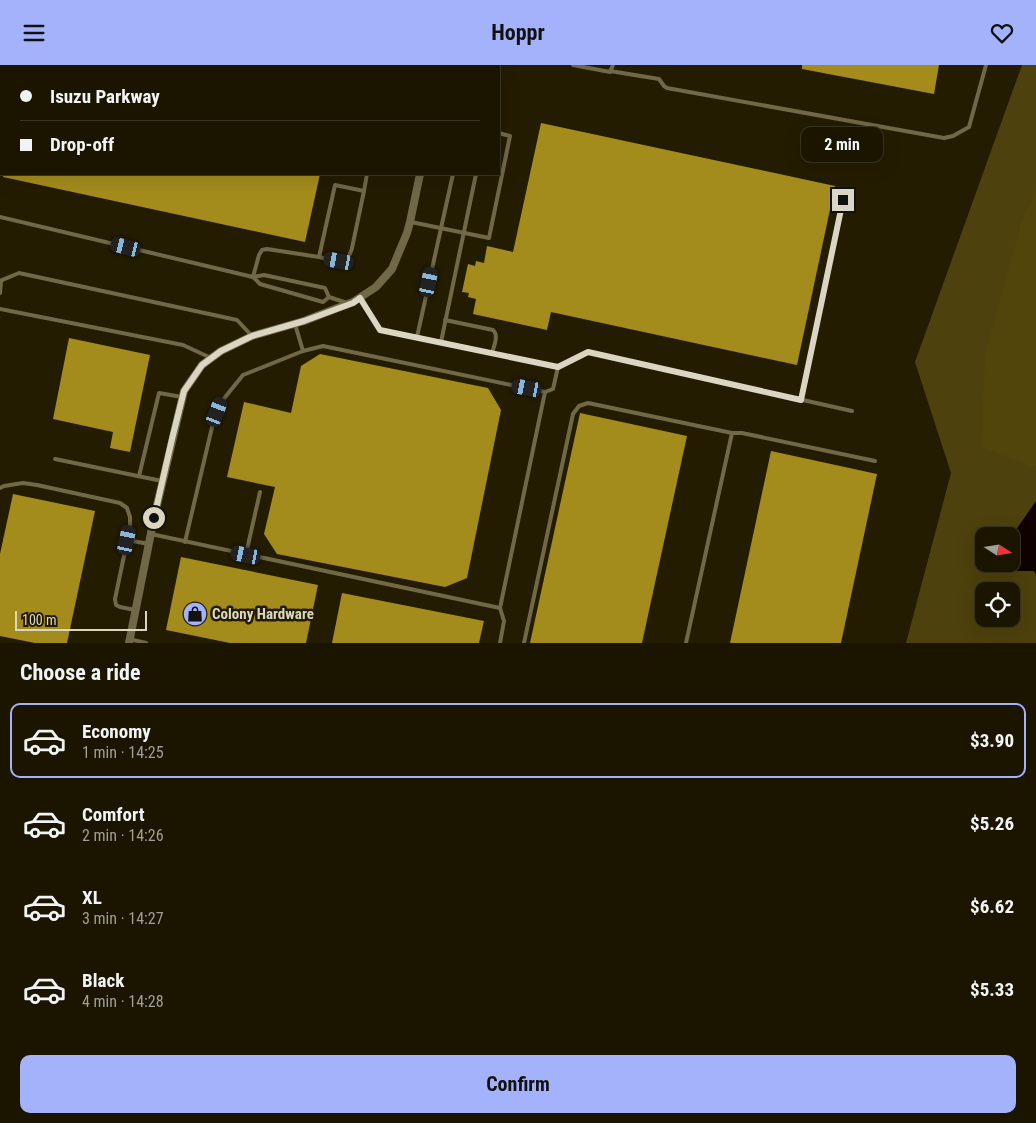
<!DOCTYPE html>
<meta charset="utf-8">
<style>
body{margin:0;font-family:"Roboto Condensed",sans-serif;background:#241e0a;color:#f1f3f6;height:100vh;display:flex;flex-direction:column;font-size:19px;white-space:nowrap}
*{box-sizing:border-box;margin:0}
p{font-size:16px;color:#a09f99}
.icon{flex:none;width:28px;height:28px;fill:none;stroke:currentColor;stroke-width:2;stroke-linecap:round;stroke-linejoin:round}
.map{position:relative;height:578px;overflow:hidden}
.details{display:flex;flex-direction:column;background:#1b1500;flex:1}
.details>*{flex:none}
.guide{position:absolute;left:0px;top:0px;width:500px;height:110px;box-shadow:0 5px 20px #0002,0 0 0 1px #393422;display:grid;align-content:center;height:110px;padding:0 20px;background:#1b1500}
.needle{width:32px;rotate:102deg}
.tools{position:absolute;left:975px;top:462px;display:grid;gap:10px}
.tools a{display:grid;place-items:center;width:45px;height:45px;border-radius:10px;background:#1b1500;box-shadow:0 5px 20px #0002,0 0 0 1px #393422;font-size:25px}
.scale{position:absolute;left:15px;bottom:12px;width:132px;box-sizing:border-box;padding-left:5px;border:2px solid #dbd6c4;border-top:0;font-size:14px;line-height:18px;white-space:nowrap;color:#dbd6c4;-webkit-text-stroke:4px #241c00;paint-order:stroke}
.end{position:absolute;width:22px;height:22px;margin:-11px;border:6px solid #dbd6c4;background:#111;box-shadow:0 0 0 2px #111}
.from{border-radius:50%}
.bubble{position:absolute;height:35px;border-radius:10px;background:#1b1500;box-shadow:0 5px 20px #0002,0 0 0 1px #393422;font-size:16px;font-weight:700;line-height:35px;text-align:center}
.car{position:absolute;width:15px;height:30px;margin:-15px -8px;border-radius:6px;box-shadow:0 0 4px 1px #0007;background:linear-gradient(#222 24%,#8ab4d8 0 40%,#222 0 76%,#8ab4d8 0 86%,#222 0)}
.guide b{display:flex;align-items:center;gap:18px;height:48px;font-size:19px}
.guide b+b{border-top:1px solid #393422}
.guide i{width:12px;height:12px;background:#f1f3f6}
ul{padding:0;list-style:none}
li{display:flex;align-items:center;gap:15px;height:75px;margin:0 10px 8px;padding:0 10px;border:2px solid transparent;border-radius:10px}
li div{flex:1}
li b{display:block;font-size:19px}
li em{font-style:normal;font-weight:700}
li.current{border-color:#a4b2fc}
li>.icon{width:45px;height:45px;stroke-width:1.5}
h2{padding:0 20px;font-size:22px;line-height:60px}
.primary-button{display:flex;gap:10px;margin-top:auto;padding:10px 20px}
.primary-button a{flex:1;height:58px;border-radius:10px;background:#a4b2fc;color:#111;font-size:20px;font-weight:700;line-height:58px;text-align:center}
header{display:flex;justify-content:space-between;align-items:center;height:65px;padding:0 20px;background:#a4b2fc;color:#111;font-size:22px;font-weight:700}
.map>svg:first-child{display:block}
</style>
<header><svg class="icon" aria-label="menu" viewBox="0 0 24 24"><path d="M4 6h16M4 12h16M4 18h16"/></svg>Hoppr<svg class="icon" aria-label="heart" viewBox="0 0 24 24"><path d="M12 20l-8-8c-3-5 5-10 8-4 3-6 11-1 8 4z"/></svg></header>
<div class="map">
<svg width="1036" height="578" viewBox="0 0 1036 578">
<rect width="100%" height="100%" fill="#241c00"/>
<!-- green -->
<path fill="#4d410d" fill-rule="evenodd" d="M1022,0H1036V578H906L951,408L915,297ZM984,471H1011V499H984ZM984,526H1011V554H984Z"/>
<!-- forest -->
<polygon fill="#51450b" points="1036,124 1036,401 1033,402 981,382 985,289 1021,158"/>
<!-- water -->
<polygon fill="#100200" points="1036,436 1036,510 1034,506 1006,506 1005,499 1011,499 1011,472"/>
<!-- building -->
<g fill="#a48c1c">
<polygon points="802,0 939,0 934,29 802,4"/>
<polygon points="541,58 835,121 797,300 551,247 547,265 473,249 476,234 468,232 469,228 462,227 468,199 475,201 476,196 484,198 487,181 513,187"/>
<polygon points="4,109 320,109 305,177 3,112"/>
<polygon points="69,273 150,290 130,387 110,383 113,367 53,354"/>
<polygon points="320,289 488,323 501,345 467,513 445,522 277,489 264,469 275,422 227,412 244,337 291,348 301,301"/>
<polygon points="580,348 687,371 642,578 530,578"/>
<polygon points="771,386 877,409 841,578 730,578"/>
<polygon points="13,429 95,446 67,578 35,578 0,571 0,489"/>
<polygon points="181,492 318,520 306,578 230,578 166,565"/>
<polygon points="342,528 484,556 479,578 332,578"/>
</g>
<g fill="none" stroke-linecap="round" stroke-linejoin="round">
<!-- service -->
<g stroke="#706847" stroke-width="4">
<polyline points="573,0 610,7 613,0"/>
<polyline points="610,6 659,14 664,21 667,23 944,73 953,71 969,62 986,0"/>
<polyline points="364,126 367,109"/>
<path d="M0,152L253,212L259,190L262,185L267,184L319,192L335,120L364,126L352,183C352,184 349,191 349,191C342,199 328,194 319,192"/>
<polyline points="411,157 489,173 510,71 499,68"/>
<polyline points="0,216 19,208 237,255 252,271"/>
<polyline points="0,228 1,216"/>
<polyline points="329,232 323,237 260,219 253,212 264,210 325,223 329,232 347,238"/>
<polyline points="360,233 380,265 417,272 453,109"/>
<polyline points="0,244 183,280 211,293"/>
<path d="M445,255L493,265C499,270 494,281 492,288"/>
<polyline points="417,272 558,302 588,287 852,346"/>
<polyline points="441,277 476,109"/>
<polyline points="303,286 323,281 545,327 500,543"/>
<polyline points="545,327 553,324 558,302"/>
<polyline points="801,335 843,135"/>
<polyline points="55,394 162,416"/>
<polyline points="139,411 159,328 182,332"/>
<polyline points="0,423 4,421 23,418 37,420 120,438 127,443 130,452 130,462 115,534 116,540 120,542 135,545"/>
<polyline points="151,469 500,543 504,556 500,578"/>
<polyline points="127,475 149,479"/>
<polyline points="185,477 213,358 222,336 243,310 303,286 295,259"/>
<polyline points="246,489 260,427"/>
<polyline points="129,574 146,578"/>
<polyline points="524,578 573,349 579,341 588,338 732,368"/>
<polyline points="686,578 732,368 742,368 875,396"/>
</g>
<!-- minor -->
<g stroke="#706847" stroke-width="8">
<polyline points="441,1 441,0"/>
<polyline points="129,578 154,453 184,326 202,300 221,286 252,271 304,256 353,237 376,222 392,204 407,168 410,157 420,109"/>
</g>
</g>
<g fill="none" stroke-linecap="round" stroke-linejoin="round">
<!-- route -->
<polyline stroke="#dbd6c4" stroke-width="6" points="154,453 172,374 184,326 202,300 221,286 252,271 304,256 353,238 360,233 380,265 558,302 588,287 801,335 843,135"/>
</g>
<!-- icons -->
<defs>
<g id="shop-disc" transform="scale(1.25)"><circle r="9.5" fill="#a4b2fc" stroke="#241c00"/><path d="M-5-2.5h2.3a2.7 3.5 0 0 1 5.4 0H5L5.5 6h-11ZM-1.5-2.5h3a1.5 2.3 0 0 0-3 0Z" fill="#111"/></g>
</defs>
<g fill-rule="evenodd">
<use href="#shop-disc" x="195" y="549"/>
</g>
<g text-anchor="middle" dominant-baseline="central" stroke-width="5" stroke-linejoin="round" paint-order="stroke">
<!-- poi labels -->
<g font-size="15" font-weight="bold" fill="#dbd6c4" stroke="#241c00" text-anchor="start">
<text x="212" y="549">Colony Hardware</text>
</g>
</g>
</svg>
<div class="tools">
<a><svg class="needle" viewBox="-14 -14 28 28"><path d="M0-13l5 13h-10z" fill="#e53935"/><path d="M0 13l5-13h-10z" fill="#a09f99"/></svg></a>
<a><svg class="icon" aria-label="locate" viewBox="0 0 24 24"><circle cx="12" cy="12" r="6"/><path d="M12 2v4M12 18v4M2 12h4M18 12h4"/></svg></a>
</div>
<div class="scale">100 m</div>
<i class="end from" style="left:154px;top:453px"></i>
<i class="end" style="left:843px;top:135px"></i>
<div class="bubble" style="left:801px;top:62px;width:82px">2 min</div>
<i class="car" style="left:126px;top:182px;rotate:284deg"></i>
<i class="car" style="left:339px;top:196px;rotate:280deg"></i>
<i class="car" style="left:429px;top:217px;rotate:12deg"></i>
<i class="car" style="left:527px;top:323px;rotate:281deg"></i>
<i class="car" style="left:217px;top:347px;rotate:21deg"></i>
<i class="car" style="left:127px;top:475px;rotate:12deg"></i>
<i class="car" style="left:246px;top:490px;rotate:282deg"></i>
<div class="guide">
<b><i class="from"></i>Isuzu Parkway</b>
<b><i></i>Drop-off</b>
</div>
</div>
<section class="details">
<h2>Choose a ride</h2>
<ul>
<li class="current"><svg class="icon" aria-label="car" viewBox="0 0 24 24"><path d="M5 17H2v-5l4-1 3-4h7l3 4 3 1v5h-3M9 17h6M6 11h13"/><circle cx="7" cy="17" r="2"/><circle cx="17" cy="17" r="2"/></svg><div><b>Economy</b><p>1 min · 14:25</p></div><em>$3.90</em></li>
<li><svg class="icon" aria-label="car" viewBox="0 0 24 24"><path d="M5 17H2v-5l4-1 3-4h7l3 4 3 1v5h-3M9 17h6M6 11h13"/><circle cx="7" cy="17" r="2"/><circle cx="17" cy="17" r="2"/></svg><div><b>Comfort</b><p>2 min · 14:26</p></div><em>$5.26</em></li>
<li><svg class="icon" aria-label="car" viewBox="0 0 24 24"><path d="M5 17H2v-5l4-1 3-4h7l3 4 3 1v5h-3M9 17h6M6 11h13"/><circle cx="7" cy="17" r="2"/><circle cx="17" cy="17" r="2"/></svg><div><b>XL</b><p>3 min · 14:27</p></div><em>$6.62</em></li>
<li><svg class="icon" aria-label="car" viewBox="0 0 24 24"><path d="M5 17H2v-5l4-1 3-4h7l3 4 3 1v5h-3M9 17h6M6 11h13"/><circle cx="7" cy="17" r="2"/><circle cx="17" cy="17" r="2"/></svg><div><b>Black</b><p>4 min · 14:28</p></div><em>$5.33</em></li>
</ul>
<div class="primary-button"><a>Confirm</a></div>
</section>
